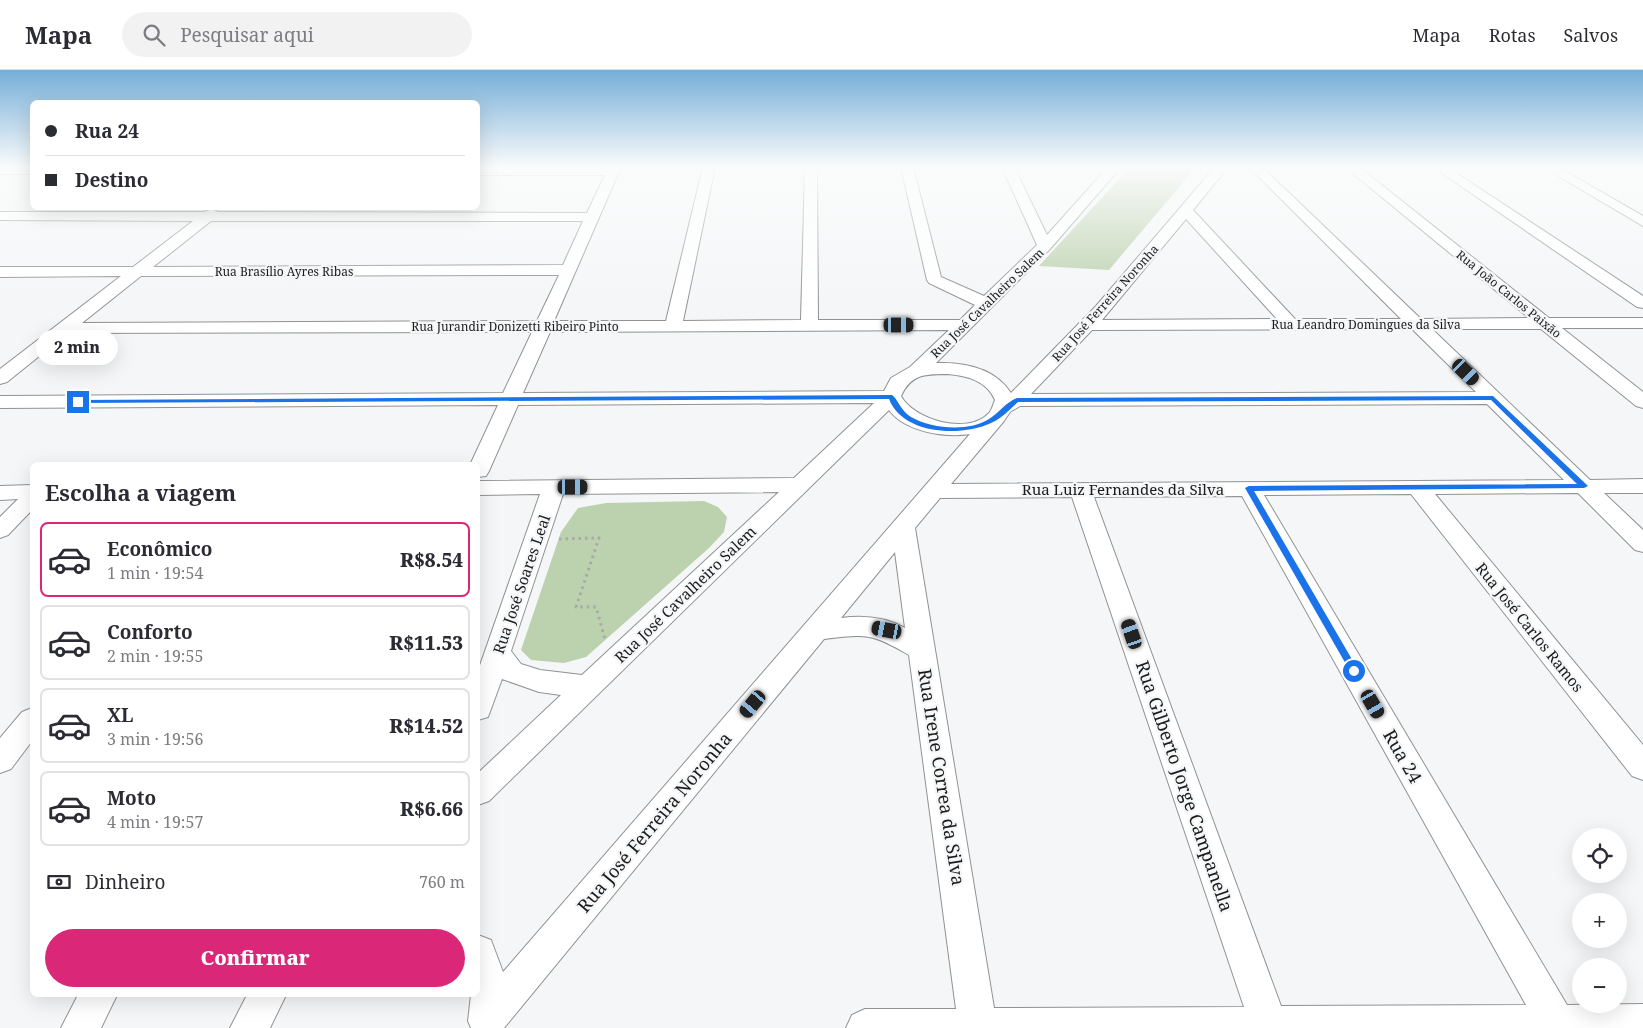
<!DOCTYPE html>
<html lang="pt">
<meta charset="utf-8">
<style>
body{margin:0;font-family:"Noto Serif",serif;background:#f2f2f3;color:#2b2b33;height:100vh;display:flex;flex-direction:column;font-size:19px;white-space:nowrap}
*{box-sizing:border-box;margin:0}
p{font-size:16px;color:#7c7c81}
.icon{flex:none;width:28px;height:28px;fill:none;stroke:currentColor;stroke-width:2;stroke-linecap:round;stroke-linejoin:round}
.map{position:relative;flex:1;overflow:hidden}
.drawer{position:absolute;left:30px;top:392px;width:450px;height:535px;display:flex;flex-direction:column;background:#fff;border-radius:8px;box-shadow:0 5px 20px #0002}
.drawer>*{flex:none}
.top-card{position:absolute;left:30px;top:30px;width:450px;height:110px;border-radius:8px;box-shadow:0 5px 20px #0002;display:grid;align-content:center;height:110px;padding:0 15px;background:#fff}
.buttons{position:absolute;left:1572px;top:758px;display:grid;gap:10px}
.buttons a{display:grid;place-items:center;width:55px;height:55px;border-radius:50%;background:#fff;box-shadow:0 5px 20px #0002;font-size:25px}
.end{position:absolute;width:22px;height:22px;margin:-11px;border:6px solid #1a73e8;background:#fff;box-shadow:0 0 0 2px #fff}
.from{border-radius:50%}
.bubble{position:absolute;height:35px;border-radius:18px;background:#fff;box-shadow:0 5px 20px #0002;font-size:16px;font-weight:800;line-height:35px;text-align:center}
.car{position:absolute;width:15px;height:30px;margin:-15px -8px;border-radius:6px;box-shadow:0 0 4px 1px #0007;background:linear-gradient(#222 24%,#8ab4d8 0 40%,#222 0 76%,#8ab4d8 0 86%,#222 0)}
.top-card b{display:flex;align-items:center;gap:18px;height:48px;font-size:19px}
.top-card b+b{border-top:1px solid #e1e1e2}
.top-card i{width:12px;height:12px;background:#2b2b33}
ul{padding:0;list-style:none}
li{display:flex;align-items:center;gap:15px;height:75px;margin:0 10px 8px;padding:0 5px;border:2px solid #e1e1e2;border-radius:8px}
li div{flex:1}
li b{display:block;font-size:19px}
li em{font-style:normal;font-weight:800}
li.current{border-color:#db2777}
li>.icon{width:45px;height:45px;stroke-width:1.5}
h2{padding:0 15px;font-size:22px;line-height:60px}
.pay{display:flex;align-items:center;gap:12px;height:55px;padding:0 15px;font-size:19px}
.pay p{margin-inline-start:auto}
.primary-button{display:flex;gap:10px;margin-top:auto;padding:10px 15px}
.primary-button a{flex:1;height:58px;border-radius:30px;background:#db2777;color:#fff;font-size:20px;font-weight:800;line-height:58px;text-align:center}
header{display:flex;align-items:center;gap:30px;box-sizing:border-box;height:70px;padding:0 25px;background:#fff;border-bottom:1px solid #e1e1e2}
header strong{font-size:24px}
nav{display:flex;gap:28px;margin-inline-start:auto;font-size:18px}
.search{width:350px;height:45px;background:#f2f2f3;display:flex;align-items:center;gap:12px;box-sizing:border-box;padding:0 18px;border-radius:28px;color:#7c7c81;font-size:19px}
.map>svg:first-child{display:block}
</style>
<header>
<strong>Mapa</strong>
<div class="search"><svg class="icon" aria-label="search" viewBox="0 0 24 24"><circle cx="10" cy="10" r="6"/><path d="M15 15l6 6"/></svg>Pesquisar aqui</div>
<nav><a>Mapa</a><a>Rotas</a><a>Salvos</a></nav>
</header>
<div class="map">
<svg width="1643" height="958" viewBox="0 0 1643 958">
<rect width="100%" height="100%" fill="#f5f6f7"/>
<!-- green -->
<g fill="#bcd2af">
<polygon points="1130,97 1196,97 1109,200 1039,196"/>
<polygon points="704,431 718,437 727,447 724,462 709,478 586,587 564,593 531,590 521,580 561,462 578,438 606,433"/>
</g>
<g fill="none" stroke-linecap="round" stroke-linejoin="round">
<!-- street casing -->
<g stroke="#919293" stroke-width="2">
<g id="street">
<rect x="0" y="97" width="32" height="7"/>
<path d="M478,97H621L554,251H666L703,97H715L683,251L801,250L805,97H817L818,250H960L975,235L929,213L927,210L901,97H913L941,207L984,226L1037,175L1002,97H1014L1047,165L1108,97H1121L1050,179L936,293C964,292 995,298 1011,323L1096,236L1215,97H1228L1193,140L1295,249H1401L1249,97H1262L1421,249L1529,248L1345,97H1359L1549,248H1643V258H1562L1643,322V338L1636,336L1541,259H1432L1590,410L1643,409V423H1604L1643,460V482L1635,480L1578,423L1435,424L1643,675V710L1632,706L1411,424L1264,425L1567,935L1643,934V958H846L852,945L865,939H956L909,585C871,563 867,564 824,569L504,958H471L468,951L471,925H478V865L491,870L503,902L970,364C946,368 905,362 889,340L489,731L478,735V703L561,625L539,622L502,609L488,647L478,650V601L540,424L478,425V411L794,408L874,333L518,335L489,401L486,406L478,407V395H470L498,335L0,338V326L503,323L532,262L68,263L7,312L0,314V299L121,206L0,207V197H133L193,151L0,150V142H204L212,139L218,142L587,143L605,105H478ZM1186,149L1277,249L1102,250ZM211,151H583L563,195L153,197ZM559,205L537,251L82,253L141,206ZM1412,259L1476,322L1031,324L1092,260ZM949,260L910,297L891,308L884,321L523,323L550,262ZM948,304C968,306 987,311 995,330C993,334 992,341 988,344C967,365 914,350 901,326C911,304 925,304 948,304ZM1487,334L1564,410L951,414L1004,351L1010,342L1020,336ZM779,422L582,605L540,600L521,594L511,581L563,424ZM1242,426L1526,935L1281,936L1094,427ZM1072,427L1244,937L994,938L915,458L940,428ZM895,482L905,558C885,547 864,545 841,548Z"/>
<polygon points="1433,97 1447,97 1643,226 1643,238 1637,237"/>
<polygon points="1543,97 1558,97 1643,146 1643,156"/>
<polygon points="32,415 32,440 8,465 0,468 0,447 18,429 0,430 0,416"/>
<polygon points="32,638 32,671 11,699 0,703 0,668 22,642"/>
<polygon points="78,925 117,925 101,958 61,958"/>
<polygon points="247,925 286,925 270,958 230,958"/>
</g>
</g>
<!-- path -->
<polyline stroke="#a8a9aa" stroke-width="3" stroke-dasharray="2.5 4" stroke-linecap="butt" points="559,469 599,468 576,537 596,537 605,569"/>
<!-- street -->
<use href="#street" fill="#fff" fill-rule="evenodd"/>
</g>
<!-- sky -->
<linearGradient id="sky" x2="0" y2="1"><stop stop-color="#75aed7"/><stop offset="0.42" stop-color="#fafbfb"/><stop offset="1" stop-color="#fafbfb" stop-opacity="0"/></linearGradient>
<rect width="1643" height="231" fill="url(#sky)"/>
<!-- route -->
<path fill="#1a73e8" d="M892,325C897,328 901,341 911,347C932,359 969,362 989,349C999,343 1006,332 1017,328L1493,326L1588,416L1584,418L1254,421L1357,598L1359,601L1354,604L1351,603L1245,418L1249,416L1577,414L1491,330L1018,332C1010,339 1001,349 991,353C961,367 903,365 889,329L78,333L75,332L78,330Z"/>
<g text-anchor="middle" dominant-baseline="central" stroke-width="4.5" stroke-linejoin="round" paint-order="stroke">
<!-- far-street labels -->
<g font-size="12" fill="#1b1b1c" stroke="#f5f6f7">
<text x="284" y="201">Rua Brasílio Ayres Ribas</text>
<text transform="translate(1509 224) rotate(39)">Rua João Carlos Paixão</text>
<text transform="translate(987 233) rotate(-44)">Rua José Cavalheiro Salem</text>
<text transform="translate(1105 233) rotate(-48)">Rua José Ferreira Noronha</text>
<text x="1366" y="254">Rua Leandro Domingues da Silva</text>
<text x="515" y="256">Rua Jurandir Donizetti Ribeiro Pinto</text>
</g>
<!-- street labels -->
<g font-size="15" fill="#1b1b1c" stroke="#f5f6f7">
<text x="1123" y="419">Rua Luiz Fernandes da Silva</text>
<text transform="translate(521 514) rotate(-71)">Rua José Soares Leal</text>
<text transform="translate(685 524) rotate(-44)">Rua José Cavalheiro Salem</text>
<text transform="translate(1530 557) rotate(51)">Rua José Carlos Ramos</text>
</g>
<!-- near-street labels -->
<g font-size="18" fill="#1b1b1c" stroke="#f5f6f7">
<text transform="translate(1403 686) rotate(60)">Rua 24</text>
<text transform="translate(942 707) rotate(81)">Rua Irene Correa da Silva</text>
<text transform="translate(1185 716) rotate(71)">Rua Gilberto Jorge Campanella</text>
<text transform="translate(654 752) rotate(-50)">Rua José Ferreira Noronha</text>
</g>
</g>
</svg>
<div class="buttons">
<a><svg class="icon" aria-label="locate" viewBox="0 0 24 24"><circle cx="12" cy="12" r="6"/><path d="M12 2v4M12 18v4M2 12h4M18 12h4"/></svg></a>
<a>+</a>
<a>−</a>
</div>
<i class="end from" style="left:1354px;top:601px"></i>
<i class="end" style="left:78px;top:332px"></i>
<div class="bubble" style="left:36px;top:260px;width:82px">2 min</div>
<i class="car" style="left:899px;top:255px;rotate:90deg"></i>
<i class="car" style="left:1466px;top:302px;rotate:134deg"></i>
<i class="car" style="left:573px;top:417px;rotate:90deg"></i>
<i class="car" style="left:887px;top:560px;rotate:281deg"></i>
<i class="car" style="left:1132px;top:564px;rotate:341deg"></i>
<i class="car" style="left:753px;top:634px;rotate:220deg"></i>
<i class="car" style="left:1373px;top:634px;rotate:150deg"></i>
<div class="top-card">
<b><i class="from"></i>Rua 24</b>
<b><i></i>Destino</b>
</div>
<section class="drawer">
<h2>Escolha a viagem</h2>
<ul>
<li class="current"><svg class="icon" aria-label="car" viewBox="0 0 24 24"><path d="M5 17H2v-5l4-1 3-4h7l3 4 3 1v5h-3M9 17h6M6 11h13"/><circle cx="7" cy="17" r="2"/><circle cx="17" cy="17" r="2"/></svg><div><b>Econômico</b><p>1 min · 19:54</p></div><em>R$8.54</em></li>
<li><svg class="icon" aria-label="car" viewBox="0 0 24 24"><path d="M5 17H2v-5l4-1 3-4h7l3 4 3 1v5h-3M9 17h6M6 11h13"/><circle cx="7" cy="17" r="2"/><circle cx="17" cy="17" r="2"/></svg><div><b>Conforto</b><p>2 min · 19:55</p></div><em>R$11.53</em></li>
<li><svg class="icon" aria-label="car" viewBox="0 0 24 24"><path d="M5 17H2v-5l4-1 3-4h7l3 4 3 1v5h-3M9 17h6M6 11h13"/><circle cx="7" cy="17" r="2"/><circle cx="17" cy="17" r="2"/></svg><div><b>XL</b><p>3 min · 19:56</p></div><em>R$14.52</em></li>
<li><svg class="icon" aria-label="car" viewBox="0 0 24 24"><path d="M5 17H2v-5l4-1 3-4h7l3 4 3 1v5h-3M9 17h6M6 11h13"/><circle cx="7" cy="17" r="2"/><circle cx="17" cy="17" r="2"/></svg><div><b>Moto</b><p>4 min · 19:57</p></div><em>R$6.66</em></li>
</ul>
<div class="pay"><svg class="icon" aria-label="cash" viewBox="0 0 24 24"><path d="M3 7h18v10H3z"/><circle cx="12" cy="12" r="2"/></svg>Dinheiro<p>760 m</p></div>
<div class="primary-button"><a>Confirmar</a></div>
</section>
</div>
